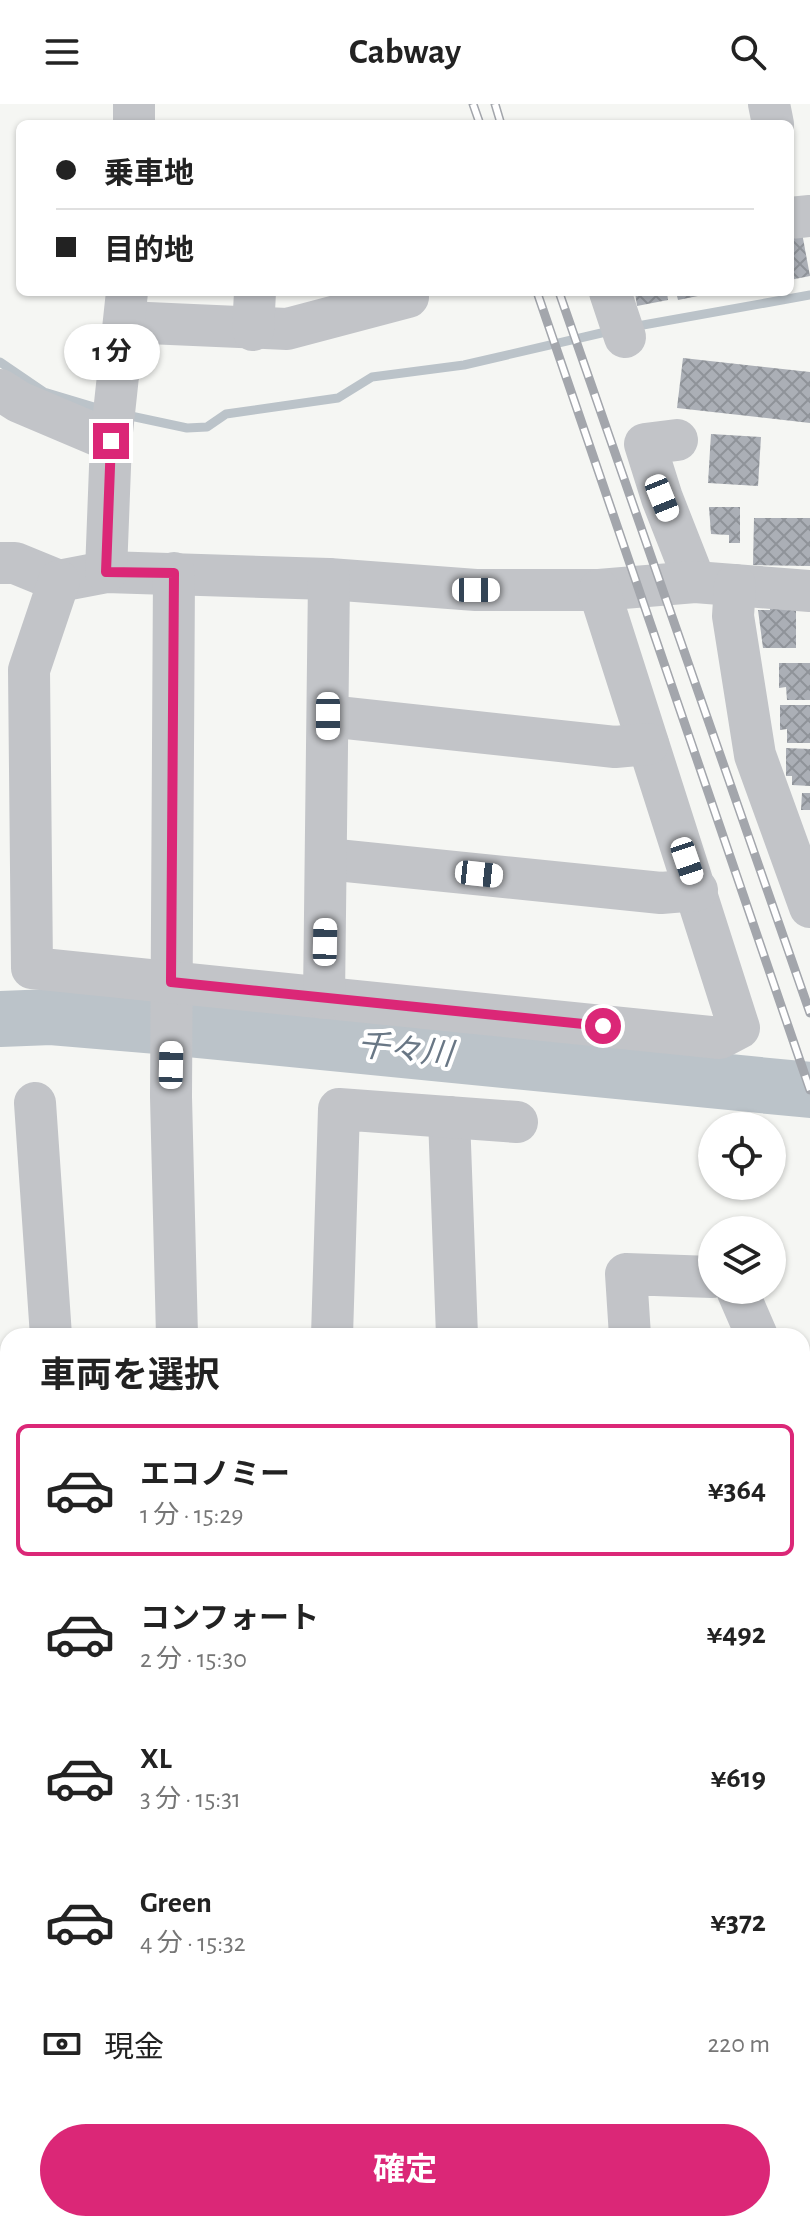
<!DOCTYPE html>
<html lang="ja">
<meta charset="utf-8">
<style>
body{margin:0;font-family:"Alegreya Sans","Noto Sans JP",sans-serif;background:#f6f6f6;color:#222;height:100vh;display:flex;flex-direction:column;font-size:30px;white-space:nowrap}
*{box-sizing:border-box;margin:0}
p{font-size:26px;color:#767676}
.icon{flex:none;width:44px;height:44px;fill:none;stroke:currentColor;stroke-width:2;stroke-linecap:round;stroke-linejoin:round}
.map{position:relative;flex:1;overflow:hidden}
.sheet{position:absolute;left:0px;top:1224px;width:810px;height:904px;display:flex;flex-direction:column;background:#fff;border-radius:24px 24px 0 0;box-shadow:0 2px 6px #0004}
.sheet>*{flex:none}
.guide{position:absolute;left:16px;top:16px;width:778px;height:176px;border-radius:12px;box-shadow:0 2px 6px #0004;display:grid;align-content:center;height:176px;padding:0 40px;background:#fff}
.buttons{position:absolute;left:698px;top:1008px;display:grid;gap:16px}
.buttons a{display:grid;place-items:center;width:88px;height:88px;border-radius:50%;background:#fff;box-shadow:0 2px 6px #0004;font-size:40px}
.end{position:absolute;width:36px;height:36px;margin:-18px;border:10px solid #db2777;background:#fff;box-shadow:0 0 0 4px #fff}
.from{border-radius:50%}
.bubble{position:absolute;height:56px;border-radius:28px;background:#fff;box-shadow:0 2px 6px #0004;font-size:26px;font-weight:700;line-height:56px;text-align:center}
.car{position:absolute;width:24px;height:48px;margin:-24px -12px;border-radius:10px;box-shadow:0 0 6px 2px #0007;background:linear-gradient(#fff 24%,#345 0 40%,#fff 0 76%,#345 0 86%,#fff 0)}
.guide b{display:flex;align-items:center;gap:28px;height:76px;font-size:30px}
.guide b+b{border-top:2px solid #e0e0e0}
.guide i{width:20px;height:20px;background:#222}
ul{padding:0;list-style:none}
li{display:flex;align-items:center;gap:24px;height:132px;margin:0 16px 12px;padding:0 24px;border:4px solid transparent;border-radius:12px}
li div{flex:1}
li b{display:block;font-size:30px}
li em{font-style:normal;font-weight:700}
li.current{border-color:#db2777}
li>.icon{width:72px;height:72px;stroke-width:1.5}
h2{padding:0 40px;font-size:36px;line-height:96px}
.pay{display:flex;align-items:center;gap:20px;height:88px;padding:0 40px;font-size:30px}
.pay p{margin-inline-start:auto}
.primary-button{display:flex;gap:16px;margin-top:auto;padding:16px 40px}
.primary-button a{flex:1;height:92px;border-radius:48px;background:#db2777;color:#fff;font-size:32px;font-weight:700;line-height:92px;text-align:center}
header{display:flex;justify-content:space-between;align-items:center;height:104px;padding:0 40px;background:#fff;font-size:36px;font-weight:700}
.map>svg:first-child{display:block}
</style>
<header><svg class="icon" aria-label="menu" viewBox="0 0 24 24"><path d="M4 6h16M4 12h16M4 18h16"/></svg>Cabway<svg class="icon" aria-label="search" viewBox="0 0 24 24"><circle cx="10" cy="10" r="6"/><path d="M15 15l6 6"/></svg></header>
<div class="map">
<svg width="810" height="2128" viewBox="0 0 810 2128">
<defs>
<pattern id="building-cross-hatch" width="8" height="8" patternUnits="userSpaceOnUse" patternTransform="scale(2)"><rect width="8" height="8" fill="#abafb6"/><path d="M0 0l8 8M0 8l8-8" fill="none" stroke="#8f9399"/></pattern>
</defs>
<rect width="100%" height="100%" fill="#f5f6f3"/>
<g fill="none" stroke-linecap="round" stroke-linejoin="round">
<!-- stream -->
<g stroke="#bbc3c9" stroke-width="9">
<polyline points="632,223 810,191"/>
<polyline points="0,258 44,288 104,306"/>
<polyline points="126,311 187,324 207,323 226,310 338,294 372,273 464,261 610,227"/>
</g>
<!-- river -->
<polyline stroke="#bbc3c9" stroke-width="56" points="0,915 51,913 158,922 810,986"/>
</g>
<!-- building -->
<g fill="url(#building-cross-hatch)">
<polygon points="802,129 810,172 790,176 790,131"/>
<polygon points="635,188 667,188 668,196 637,202"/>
<polygon points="676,188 712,188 713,189 678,196"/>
<polygon points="683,254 810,268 810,319 677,304"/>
<polygon points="711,330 761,333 758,382 708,379"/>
<polygon points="709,403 740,403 740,439 729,439 729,431 711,430"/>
<polygon points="754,414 810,414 810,462 753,461"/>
<polygon points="770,500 796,500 796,544 763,544 758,506 770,506"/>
<polygon points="779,559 810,559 810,596 787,596 786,583 779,584"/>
<polygon points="780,601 810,601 810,639 787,639 787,625 780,626"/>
<polygon points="786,644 810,645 810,682 792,681 792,672 786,672"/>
<polygon points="802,689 810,689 810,706 801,706"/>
</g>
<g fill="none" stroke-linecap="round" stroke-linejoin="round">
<!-- minor -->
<g stroke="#c2c4c8" stroke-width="42">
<polyline points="769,0 773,20"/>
<polyline points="134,20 134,0"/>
<polyline points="790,114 810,112"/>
<polyline points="610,188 625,233"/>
<polyline points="125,218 287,225 408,193 407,188"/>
<polyline points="253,226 255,188"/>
<polyline points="0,286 19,298 111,337"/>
<polyline points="677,336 645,340 662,394 695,478"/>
<polyline points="0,459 15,459 59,477 106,468 329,475 476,486 599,486 695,478 810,487"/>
<polyline points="106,468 111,337 127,188"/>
<polyline points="174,469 171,993 177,1232"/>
<polyline points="59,477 29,566 32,864 720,934 739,924 599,486"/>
<polyline points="735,481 733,512 755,651 810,803"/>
<polyline points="328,612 615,643 648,640"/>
<polyline points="327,755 661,789 697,786"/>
<polyline points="324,894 329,475"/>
<polyline points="35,999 51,1232"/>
<polyline points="449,1013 457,1232"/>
<polyline points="737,1186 757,1232"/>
<polyline points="332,1232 339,1005 517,1018"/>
<polyline points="630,1232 626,1170 712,1173"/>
<polyline points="0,1405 8,1405"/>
<polyline points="0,1556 8,1556"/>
<polyline points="0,1698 8,1699"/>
<polyline points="0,1850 8,1851"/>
<polyline points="802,1979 810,1980"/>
<polyline points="0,2025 8,2026"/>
<polyline points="450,2128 450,2120"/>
</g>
<!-- rail casing -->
<g stroke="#a3a6ac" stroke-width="9">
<g id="rail">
<polyline points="473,0 480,20"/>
<polyline points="495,0 501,20"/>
<polyline points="537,188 810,986"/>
<polyline points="559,188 810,909"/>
</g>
</g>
<!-- rail -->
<use href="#rail" stroke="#fff" stroke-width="6" stroke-dasharray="18" stroke-linecap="butt"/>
</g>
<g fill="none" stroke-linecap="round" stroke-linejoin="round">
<!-- route -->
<polyline stroke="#db2777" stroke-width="10" points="111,337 106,468 174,469 171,878 603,922"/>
</g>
<g text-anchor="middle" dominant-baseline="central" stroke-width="8" stroke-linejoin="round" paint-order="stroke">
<!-- water labels -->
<g font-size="32" font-style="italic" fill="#697785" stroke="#fff">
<text transform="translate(405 946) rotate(6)">千々川</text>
</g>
</g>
</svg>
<div class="buttons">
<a><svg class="icon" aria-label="locate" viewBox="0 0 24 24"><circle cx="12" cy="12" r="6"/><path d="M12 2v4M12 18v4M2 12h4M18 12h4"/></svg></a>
<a><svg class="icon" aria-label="layers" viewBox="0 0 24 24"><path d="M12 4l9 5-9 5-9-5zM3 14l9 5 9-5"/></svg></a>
</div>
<i class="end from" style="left:603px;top:922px"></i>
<i class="end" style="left:111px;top:337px"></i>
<div class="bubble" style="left:64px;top:220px;width:96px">1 分</div>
<i class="car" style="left:662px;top:394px;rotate:158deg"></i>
<i class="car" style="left:476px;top:486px;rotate:90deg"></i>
<i class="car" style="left:328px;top:612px;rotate:180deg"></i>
<i class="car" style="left:687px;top:757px;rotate:161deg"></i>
<i class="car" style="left:479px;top:770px;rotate:96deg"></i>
<i class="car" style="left:325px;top:838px;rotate:1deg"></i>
<i class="car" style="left:171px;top:961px;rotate:1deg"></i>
<div class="guide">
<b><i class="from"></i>乗車地</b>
<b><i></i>目的地</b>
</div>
<section class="sheet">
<h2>車両を選択</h2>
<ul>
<li class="current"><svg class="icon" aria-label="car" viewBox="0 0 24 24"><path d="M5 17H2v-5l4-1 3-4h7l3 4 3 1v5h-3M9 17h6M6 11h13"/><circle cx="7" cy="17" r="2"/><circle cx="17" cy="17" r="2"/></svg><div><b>エコノミー</b><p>1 分 · 15:29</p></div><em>¥364</em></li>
<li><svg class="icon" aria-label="car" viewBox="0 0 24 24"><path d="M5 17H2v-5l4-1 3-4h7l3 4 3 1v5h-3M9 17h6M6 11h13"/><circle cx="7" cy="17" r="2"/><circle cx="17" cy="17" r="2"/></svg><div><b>コンフォート</b><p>2 分 · 15:30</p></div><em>¥492</em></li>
<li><svg class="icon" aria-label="car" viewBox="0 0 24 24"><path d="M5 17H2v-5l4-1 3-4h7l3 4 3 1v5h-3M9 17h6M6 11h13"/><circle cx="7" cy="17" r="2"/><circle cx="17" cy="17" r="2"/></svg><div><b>XL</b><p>3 分 · 15:31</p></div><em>¥619</em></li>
<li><svg class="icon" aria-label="car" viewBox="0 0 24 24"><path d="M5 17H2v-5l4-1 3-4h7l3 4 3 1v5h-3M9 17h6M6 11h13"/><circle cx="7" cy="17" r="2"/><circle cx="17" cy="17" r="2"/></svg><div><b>Green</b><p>4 分 · 15:32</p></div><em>¥372</em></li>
</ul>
<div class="pay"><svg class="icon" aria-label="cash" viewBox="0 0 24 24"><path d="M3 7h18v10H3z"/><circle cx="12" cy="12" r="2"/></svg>現金<p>220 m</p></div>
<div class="primary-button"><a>確定</a></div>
</section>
</div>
